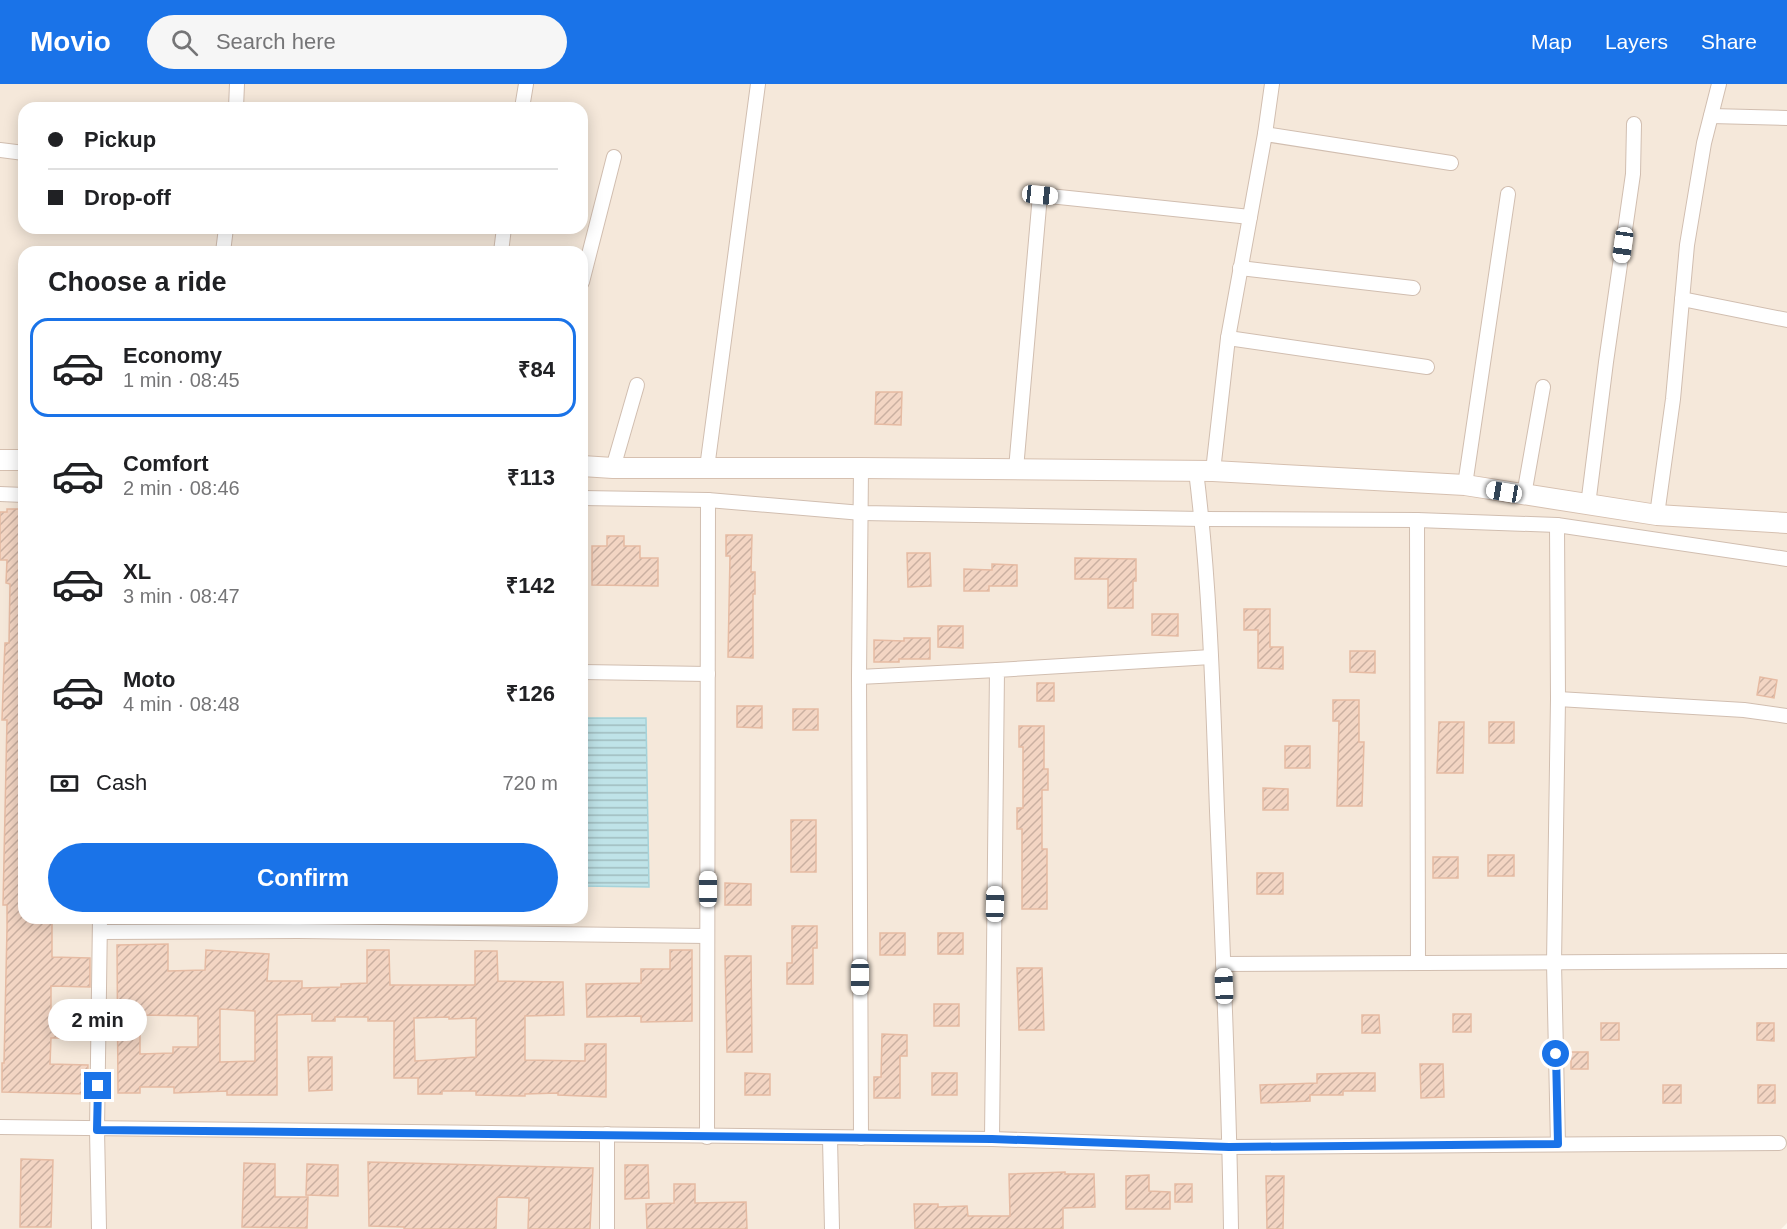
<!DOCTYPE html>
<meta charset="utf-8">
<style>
body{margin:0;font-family:Helvetica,sans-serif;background:#f6f6f6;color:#202124;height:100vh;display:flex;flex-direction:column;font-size:22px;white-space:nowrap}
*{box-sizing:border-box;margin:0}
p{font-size:20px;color:#757577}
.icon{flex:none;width:33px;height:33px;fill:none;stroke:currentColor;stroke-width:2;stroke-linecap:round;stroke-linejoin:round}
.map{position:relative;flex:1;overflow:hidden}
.side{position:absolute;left:18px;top:162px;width:570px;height:678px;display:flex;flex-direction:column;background:#fff;border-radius:18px;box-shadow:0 3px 15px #0003}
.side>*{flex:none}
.top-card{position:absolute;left:18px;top:18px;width:570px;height:132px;border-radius:18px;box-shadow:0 3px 15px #0003;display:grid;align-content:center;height:132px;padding:0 30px;background:#fff}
.end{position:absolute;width:27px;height:27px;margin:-14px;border:8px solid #1a73e8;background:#fff;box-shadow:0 0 0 3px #fff}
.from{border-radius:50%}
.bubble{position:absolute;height:42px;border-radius:21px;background:#fff;box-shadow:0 3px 15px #0003;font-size:20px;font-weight:600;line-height:42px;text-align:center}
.car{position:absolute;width:18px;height:36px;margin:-18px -9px;border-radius:8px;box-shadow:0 0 4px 2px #0007;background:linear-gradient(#fff 24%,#345 0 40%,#fff 0 76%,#345 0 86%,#fff 0)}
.top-card b{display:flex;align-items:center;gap:21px;height:57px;font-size:22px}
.top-card b+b{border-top:2px solid #e0e0e0}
.top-card i{width:15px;height:15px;background:#202124}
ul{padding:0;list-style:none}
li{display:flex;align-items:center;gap:18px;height:99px;margin:0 12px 9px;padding:0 18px;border:3px solid transparent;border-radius:18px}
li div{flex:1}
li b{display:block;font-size:22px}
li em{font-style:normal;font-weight:600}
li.current{border-color:#1a73e8}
li>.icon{width:54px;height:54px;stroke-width:1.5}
h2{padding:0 30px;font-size:27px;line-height:72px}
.pay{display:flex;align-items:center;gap:15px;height:66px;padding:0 30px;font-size:22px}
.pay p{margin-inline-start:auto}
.action{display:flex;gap:12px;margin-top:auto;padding:12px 30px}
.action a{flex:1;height:69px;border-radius:36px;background:#1a73e8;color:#fff;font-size:24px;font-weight:600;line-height:69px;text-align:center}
header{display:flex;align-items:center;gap:36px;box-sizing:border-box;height:84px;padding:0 30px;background:#1a73e8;color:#fff}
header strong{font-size:28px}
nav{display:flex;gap:33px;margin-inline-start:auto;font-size:21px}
.search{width:420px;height:54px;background:#f6f6f6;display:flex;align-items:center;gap:15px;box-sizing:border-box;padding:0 21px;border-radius:33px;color:#757577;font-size:22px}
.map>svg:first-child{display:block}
</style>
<header>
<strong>Movio</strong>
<div class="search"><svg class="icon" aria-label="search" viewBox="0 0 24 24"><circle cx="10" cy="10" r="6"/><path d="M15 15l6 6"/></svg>Search here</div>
<nav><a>Map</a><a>Layers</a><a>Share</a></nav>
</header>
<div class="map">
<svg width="1787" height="1145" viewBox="0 0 1787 1145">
<defs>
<pattern id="water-rules" width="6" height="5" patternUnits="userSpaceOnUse" patternTransform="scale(1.5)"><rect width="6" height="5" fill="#bfe3e8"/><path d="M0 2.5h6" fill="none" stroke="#a0bbbe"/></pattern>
<pattern id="building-hatch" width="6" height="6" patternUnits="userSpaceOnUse" patternTransform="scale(1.5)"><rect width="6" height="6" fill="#f3d5c3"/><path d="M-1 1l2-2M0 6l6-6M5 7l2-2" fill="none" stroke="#cab0a1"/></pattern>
</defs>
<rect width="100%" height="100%" fill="#fdf6ec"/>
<!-- residential -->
<path fill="#f5e8da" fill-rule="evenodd" d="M0,0H1787V1139L1781,1145H0ZM24,24H582V144H24ZM24,168H582V834H24Z"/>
<!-- water -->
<polygon fill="url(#water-rules)" stroke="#a5d3da" stroke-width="1.5" points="582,634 646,634 649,803 582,802"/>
<!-- building -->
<g fill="url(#building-hatch)" stroke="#e6bba3" stroke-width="1.5" fill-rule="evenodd">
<polygon points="876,308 902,308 901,341 875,340"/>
<polygon points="7,425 24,425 24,834 52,834 52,873 90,874 90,903 51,902 51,925 90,926 89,954 51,954 50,980 88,981 87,1010 2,1008 2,979 4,979 7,844 7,821 3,821 7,636 2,636 3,607 5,559 9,559 10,500 6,499 7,476 0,476 0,428 7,428"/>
<polygon points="726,451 752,451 751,488 755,488 755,510 753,510 753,574 728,573 730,472 726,472"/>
<polygon points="607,452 624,452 624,462 640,462 640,474 658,474 658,502 592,501 592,462 607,462"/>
<polygon points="907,469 930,469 931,502 908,503"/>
<polygon points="1075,474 1136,475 1136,497 1133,497 1133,524 1108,524 1108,495 1075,495"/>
<polygon points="992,480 1017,481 1017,502 989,502 989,507 964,507 964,485 992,486"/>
<polygon points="1244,525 1270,525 1270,563 1283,563 1283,585 1258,584 1258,546 1244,546"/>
<polygon points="1152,530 1178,530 1178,552 1152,551"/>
<polygon points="938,542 963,542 963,564 938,563"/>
<polygon points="904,554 930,554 930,575 899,575 899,578 874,578 874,556 904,557"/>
<polygon points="1350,567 1375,567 1375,589 1350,588"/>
<polygon points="1760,593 1777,596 1774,614 1757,611"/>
<rect x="1037" y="599" width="17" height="18"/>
<polygon points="1333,616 1359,616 1359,658 1364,658 1362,722 1337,722 1339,637 1333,637"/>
<polygon points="737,622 762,622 762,644 737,643"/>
<rect x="793" y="625" width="25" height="21"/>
<polygon points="1439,638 1464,638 1463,689 1437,689"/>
<rect x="1489" y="638" width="25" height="21"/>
<polygon points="1019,642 1044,642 1044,685 1048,685 1048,706 1042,706 1042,765 1047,765 1047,825 1022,825 1022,745 1017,745 1017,724 1023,724 1023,663 1019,663"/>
<rect x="1285" y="662" width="25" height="22"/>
<polygon points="1263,704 1288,705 1288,726 1263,726"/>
<rect x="791" y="736" width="25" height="52"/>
<rect x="1488" y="771" width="26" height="21"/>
<rect x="1433" y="773" width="25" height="21"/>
<rect x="1257" y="789" width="26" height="21"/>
<polygon points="725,799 751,800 751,821 725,821"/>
<polygon points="792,842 817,842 817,864 813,864 813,900 787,900 787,879 792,879"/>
<rect x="880" y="849" width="25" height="22"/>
<rect x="938" y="849" width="25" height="21"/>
<path d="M168,860V887L205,886L206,866L269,870L267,897H302V904L341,903V900L367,899V866H389L390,901H475V867H497L498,897L563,898L564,931L525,932V976L585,977V960H606V1013L558,1011V1009L525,1010V1012L476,1011V1007H442V1010H418V994H394V937H368V933H335V937H312V930L277,931V1011H227V1007L174,1009V1003H140V1009H118L117,861ZM220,925L255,927V977L220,978ZM140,931L198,932V963H173V969L140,970ZM449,933V935L476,934V973L415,977L414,934Z"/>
<polygon points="670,866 692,866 692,937 641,938 641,932 587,933 586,900 641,899 641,885 670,885"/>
<polygon points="725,872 751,872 752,968 727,968"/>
<polygon points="1017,884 1042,884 1044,946 1019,946"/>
<rect x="934" y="920" width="25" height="22"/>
<rect x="1453" y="930" width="18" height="18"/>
<polygon points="1362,931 1379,931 1380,949 1362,949"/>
<rect x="1601" y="939" width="18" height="17"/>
<polygon points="1757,939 1774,939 1774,957 1757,956"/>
<polygon points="882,950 907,951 907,972 900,972 900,1014 874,1014 874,993 881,993"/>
<rect x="1571" y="968" width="17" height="17"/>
<polygon points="308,973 332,973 332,1006 309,1007"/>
<polygon points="1420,980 1443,980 1444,1013 1421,1014"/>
<polygon points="745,989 770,990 770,1011 745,1011"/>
<rect x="932" y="989" width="25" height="22"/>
<polygon points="1357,989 1375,989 1375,1007 1343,1007 1343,1011 1310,1011 1310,1017 1261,1019 1260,1001 1317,999 1317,990"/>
<rect x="1663" y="1001" width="18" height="18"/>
<rect x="1758" y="1001" width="17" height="18"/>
<polygon points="21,1075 53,1076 51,1143 20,1143"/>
<polygon points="368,1078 593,1084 590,1145 528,1145 529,1114 499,1113 497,1114 496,1145 404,1145 404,1143 369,1142"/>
<polygon points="244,1079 275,1080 275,1113 308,1113 307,1144 242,1143"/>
<polygon points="307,1080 338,1081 338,1112 306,1111"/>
<polygon points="625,1081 648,1081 649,1114 625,1115"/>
<polygon points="1065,1088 1065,1090 1094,1090 1095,1123 1063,1124 1063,1145 915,1145 914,1120 938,1120 938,1123 967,1122 968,1132 1010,1132 1009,1090"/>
<polygon points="1149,1091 1149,1107 1170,1108 1170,1125 1126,1125 1126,1092"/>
<polygon points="1266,1092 1284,1092 1283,1145 1267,1145"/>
<polygon points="674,1100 695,1100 695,1119 746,1118 747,1145 647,1145 646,1120 674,1119"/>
<rect x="1175" y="1100" width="17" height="18"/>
</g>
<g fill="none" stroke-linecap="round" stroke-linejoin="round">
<!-- street casing -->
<g stroke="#d1beb0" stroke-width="16">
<g id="street">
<polyline points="236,24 237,0"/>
<polyline points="522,24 526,0"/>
<polyline points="1711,32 1787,34"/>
<polyline points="1265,50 1451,79"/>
<polyline points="0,66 24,69"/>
<polyline points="223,168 226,144"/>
<polyline points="501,168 504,144"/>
<polyline points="1240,184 1413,204"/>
<polyline points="582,198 614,73"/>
<polyline points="1682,215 1787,236"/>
<polyline points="1228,254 1427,283"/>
<polyline points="613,384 637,301"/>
<polyline points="707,384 758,0"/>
<polyline points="861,384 859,593 861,1054"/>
<polyline points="1016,385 1040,111 1250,133"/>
<path d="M1196,387C1210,499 1213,613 1217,727C1223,866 1229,1006 1231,1145"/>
<polyline points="1213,387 1228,254 1265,50 1272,0"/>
<polyline points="1465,401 1508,110"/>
<polyline points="0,410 24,411"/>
<polyline points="1524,411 1543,303"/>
<polyline points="582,414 708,416 862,429 1202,435 1417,436 1557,441 1787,475"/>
<polyline points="1588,421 1606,278 1633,90 1634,40"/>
<polyline points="1657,431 1673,315 1687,161 1704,59 1719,0"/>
<polyline points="1417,436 1418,879"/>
<polyline points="1557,441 1558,615 1554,879 1558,1060"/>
<polyline points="582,588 708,590"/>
<polyline points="859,593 997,586"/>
<polyline points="1558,615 1744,626 1787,632"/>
<polyline points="100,848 298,847 707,852"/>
<polyline points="1223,880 1787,877"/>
<polyline points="0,1043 992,1055 1229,1063 1779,1059"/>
<polyline points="707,1053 708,416"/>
<polyline points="830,1054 832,1145"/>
<polyline points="992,1055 997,586 1211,573"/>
<polyline points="99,1145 97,1046 100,834"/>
<polyline points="607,1145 607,1050"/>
</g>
</g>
<!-- secondary casing -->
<g stroke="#d6c0b0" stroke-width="22">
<g id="secondary">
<polyline points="0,376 24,376"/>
<polyline points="582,382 613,384 861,384 1213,387 1465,401 1657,431 1787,439"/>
</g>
</g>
<!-- street -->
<use href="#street" stroke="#fff" stroke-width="14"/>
<!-- secondary -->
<use href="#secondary" stroke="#fff" stroke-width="20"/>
</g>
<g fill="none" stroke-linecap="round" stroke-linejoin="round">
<!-- route -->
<polyline stroke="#1a73e8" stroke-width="8" points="98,1002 97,1046 992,1055 1229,1063 1558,1060 1556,970"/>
</g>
</svg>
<i class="end from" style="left:1556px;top:970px"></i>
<i class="end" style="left:98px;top:1002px"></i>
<div class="bubble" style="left:48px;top:915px;width:99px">2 min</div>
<i class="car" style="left:1040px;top:111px;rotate:96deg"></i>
<i class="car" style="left:1623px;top:161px;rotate:188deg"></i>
<i class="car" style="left:1504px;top:408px;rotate:280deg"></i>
<i class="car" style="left:708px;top:805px;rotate:0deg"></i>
<i class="car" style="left:995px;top:820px;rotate:1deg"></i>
<i class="car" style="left:860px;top:893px;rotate:180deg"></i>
<i class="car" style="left:1224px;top:902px;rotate:358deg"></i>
<div class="top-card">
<b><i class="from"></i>Pickup</b>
<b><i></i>Drop-off</b>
</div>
<section class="side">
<h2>Choose a ride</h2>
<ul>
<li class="current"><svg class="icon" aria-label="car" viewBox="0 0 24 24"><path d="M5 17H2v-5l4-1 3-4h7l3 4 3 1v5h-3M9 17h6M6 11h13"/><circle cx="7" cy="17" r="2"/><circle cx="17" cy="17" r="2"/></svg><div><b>Economy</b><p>1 min · 08:45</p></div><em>₹84</em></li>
<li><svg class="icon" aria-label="car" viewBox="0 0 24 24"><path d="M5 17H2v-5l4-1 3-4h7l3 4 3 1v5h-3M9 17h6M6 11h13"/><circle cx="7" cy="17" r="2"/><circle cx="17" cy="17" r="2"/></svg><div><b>Comfort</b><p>2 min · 08:46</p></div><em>₹113</em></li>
<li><svg class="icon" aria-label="car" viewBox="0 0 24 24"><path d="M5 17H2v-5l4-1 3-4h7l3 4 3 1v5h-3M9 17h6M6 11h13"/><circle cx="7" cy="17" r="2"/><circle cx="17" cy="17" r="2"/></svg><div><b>XL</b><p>3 min · 08:47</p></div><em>₹142</em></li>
<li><svg class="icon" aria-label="car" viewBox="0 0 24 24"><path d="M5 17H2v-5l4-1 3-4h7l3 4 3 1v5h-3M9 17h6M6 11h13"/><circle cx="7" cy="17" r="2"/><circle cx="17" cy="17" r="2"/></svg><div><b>Moto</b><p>4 min · 08:48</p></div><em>₹126</em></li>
</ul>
<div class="pay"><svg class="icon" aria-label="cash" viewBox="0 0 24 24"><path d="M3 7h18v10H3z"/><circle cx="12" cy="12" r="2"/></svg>Cash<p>720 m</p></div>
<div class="action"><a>Confirm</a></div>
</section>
</div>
